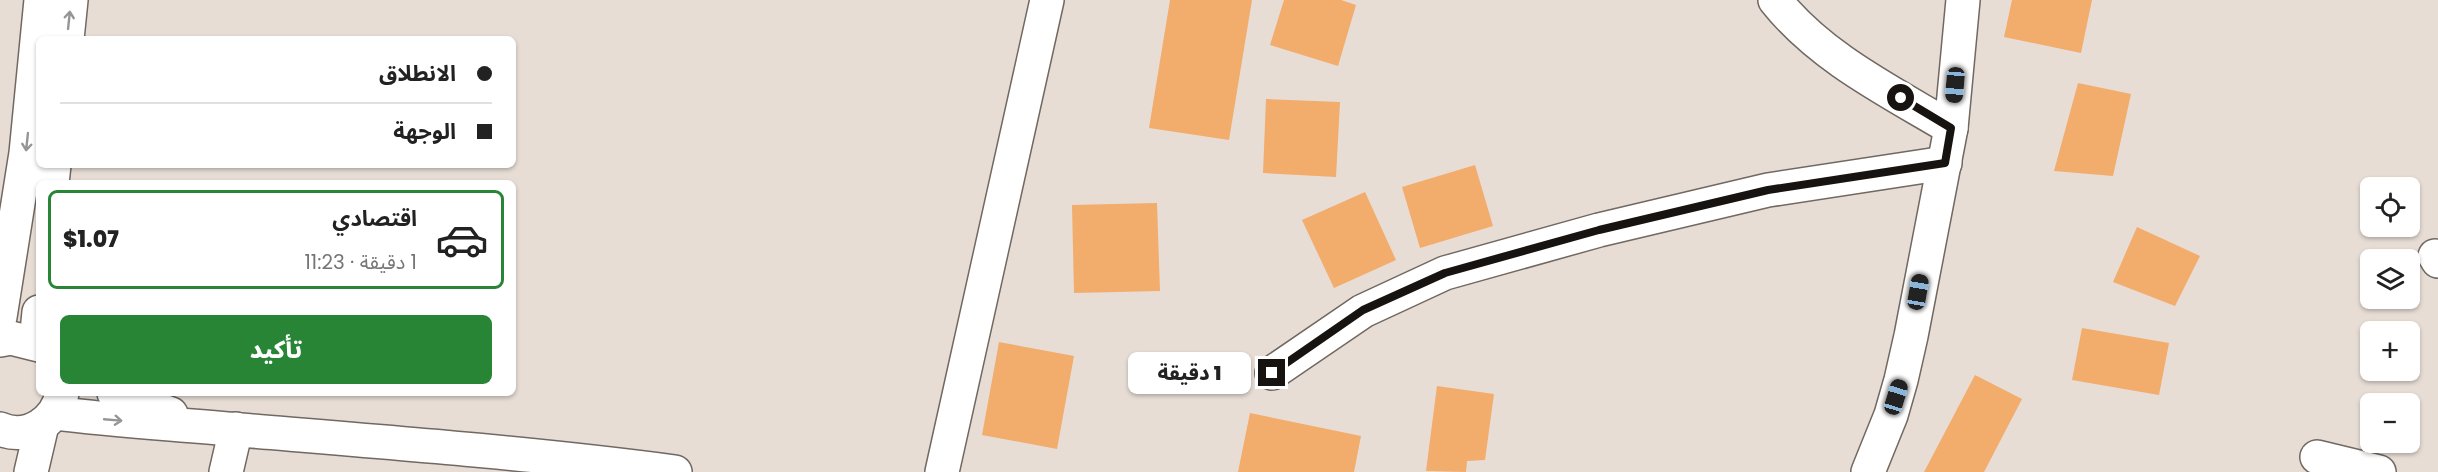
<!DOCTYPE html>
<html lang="ar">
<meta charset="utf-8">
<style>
body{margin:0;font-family:Poppins,"Noto Sans Arabic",sans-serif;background:#f6f6f6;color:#222;direction:rtl;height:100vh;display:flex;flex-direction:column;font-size:22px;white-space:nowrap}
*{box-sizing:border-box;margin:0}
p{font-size:20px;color:#767676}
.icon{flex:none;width:33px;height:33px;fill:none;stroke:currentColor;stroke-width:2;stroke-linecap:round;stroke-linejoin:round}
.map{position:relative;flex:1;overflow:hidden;direction:ltr}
.sheet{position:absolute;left:36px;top:180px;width:480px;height:216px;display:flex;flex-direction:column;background:#fff;border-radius:9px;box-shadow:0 2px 4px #0004;direction:rtl}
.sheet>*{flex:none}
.top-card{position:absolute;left:36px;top:36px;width:480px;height:132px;border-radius:9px;box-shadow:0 2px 4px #0004;direction:rtl;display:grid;align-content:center;height:132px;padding:0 24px;background:#fff}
.buttons{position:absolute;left:2360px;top:177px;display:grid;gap:12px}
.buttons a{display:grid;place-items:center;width:60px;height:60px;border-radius:9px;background:#fff;box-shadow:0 2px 4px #0004;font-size:30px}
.end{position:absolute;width:27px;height:27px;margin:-14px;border:8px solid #171310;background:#fff;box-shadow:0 0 0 3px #fff}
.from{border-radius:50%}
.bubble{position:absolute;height:42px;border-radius:9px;background:#fff;box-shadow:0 2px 4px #0004;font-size:20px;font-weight:800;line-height:42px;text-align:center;direction:rtl}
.car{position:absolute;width:18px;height:36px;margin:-18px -9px;border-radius:8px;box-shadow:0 0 4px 2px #0007;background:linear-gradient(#222 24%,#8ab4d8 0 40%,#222 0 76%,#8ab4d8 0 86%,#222 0)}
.top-card b{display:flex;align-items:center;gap:21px;height:57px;font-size:22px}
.top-card b+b{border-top:2px solid #e0e0e0}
.top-card i{width:15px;height:15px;background:#222}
ul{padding:10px 0 0;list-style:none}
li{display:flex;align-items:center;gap:18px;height:99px;margin:0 12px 9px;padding:0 12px;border:3px solid transparent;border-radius:9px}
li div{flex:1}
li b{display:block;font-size:22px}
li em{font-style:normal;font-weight:800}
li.active{border-color:#288536}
li>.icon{width:54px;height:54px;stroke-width:1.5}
.action{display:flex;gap:12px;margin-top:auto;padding:12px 24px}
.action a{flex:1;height:69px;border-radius:9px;background:#288536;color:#fff;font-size:24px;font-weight:800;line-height:69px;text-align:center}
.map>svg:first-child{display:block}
</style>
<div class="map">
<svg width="2438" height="472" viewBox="0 0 2438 472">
<rect width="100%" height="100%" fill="#e7ddd5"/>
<!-- building -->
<g fill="#f2ac6c">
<polygon points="1170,0 1252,0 1229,140 1149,128"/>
<polygon points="1284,0 1341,0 1356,5 1338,66 1270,45"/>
<polygon points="2012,0 2092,0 2081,53 2004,37"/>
<polygon points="2078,83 2131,94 2113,176 2054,171"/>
<polygon points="1266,99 1340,102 1336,177 1263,173"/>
<polygon points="1475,165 1493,226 1420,248 1402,187"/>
<polygon points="1365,192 1396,260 1334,288 1302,220"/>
<polygon points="1157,203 1160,291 1074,293 1072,205"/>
<polygon points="2137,227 2200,256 2175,306 2113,282"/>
<polygon points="2082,328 2169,343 2159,395 2072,380"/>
<polygon points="999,342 1074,356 1057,449 982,435"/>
<polygon points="1975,375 2022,399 1984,472 1924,472"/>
<polygon points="1437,386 1494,394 1485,460 1467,461 1466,472 1426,471"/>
<polygon points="1250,413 1361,436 1354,472 1238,472"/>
</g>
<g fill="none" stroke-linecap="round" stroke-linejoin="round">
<!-- minor casing -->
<g stroke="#716861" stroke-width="36">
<g id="minor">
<path d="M1775,0C1820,57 1889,91 1951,128"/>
<polyline points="2435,256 2438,261"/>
<polyline points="1272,373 1363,311 1445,273 1599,230 1768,190 1945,163"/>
<polyline points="114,393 171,414"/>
<path d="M54,413C116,421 178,424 240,430C385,442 531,453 675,472"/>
<polyline points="2317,457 2379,472"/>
<polyline points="226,472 236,429"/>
<polyline points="942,472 1047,0"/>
<polyline points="1868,472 1891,415 1901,380 1911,336 1951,128 1963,0"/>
</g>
</g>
<!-- secondary casing -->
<g stroke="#716861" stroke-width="36">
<g id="secondary">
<polyline points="67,39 71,0"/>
<polyline points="52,183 54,165"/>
<polyline points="0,317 26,153 41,0"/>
<polyline points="0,340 11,338 39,345"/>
<polyline points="36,342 39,312"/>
<path d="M0,429C28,441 57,421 62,393"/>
<polyline points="31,472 42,425"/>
</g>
</g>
<!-- minor -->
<use href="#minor" stroke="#fff" stroke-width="33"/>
<!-- secondary -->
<use href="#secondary" stroke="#fff" stroke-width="33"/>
</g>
<!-- one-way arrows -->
<defs><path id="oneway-shaft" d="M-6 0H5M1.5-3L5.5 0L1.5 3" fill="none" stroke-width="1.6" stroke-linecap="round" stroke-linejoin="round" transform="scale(1.5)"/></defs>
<g stroke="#979593">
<use href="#oneway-shaft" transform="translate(69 20) rotate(-84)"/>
<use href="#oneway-shaft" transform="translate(27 142) rotate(96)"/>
<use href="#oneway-shaft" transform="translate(113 420) rotate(5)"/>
</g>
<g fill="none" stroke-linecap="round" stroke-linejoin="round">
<!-- route -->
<polyline stroke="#171310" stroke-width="8" points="1272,373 1363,310 1445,273 1599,230 1768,190 1945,163 1951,128 1901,98"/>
</g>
</svg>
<div class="buttons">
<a><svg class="icon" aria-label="locate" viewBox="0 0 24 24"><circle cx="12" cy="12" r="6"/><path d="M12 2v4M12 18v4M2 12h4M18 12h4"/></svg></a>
<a><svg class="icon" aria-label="layers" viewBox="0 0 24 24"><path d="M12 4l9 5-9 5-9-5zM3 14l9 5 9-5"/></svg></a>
<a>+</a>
<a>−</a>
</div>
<i class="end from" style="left:1901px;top:98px"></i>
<i class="end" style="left:1272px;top:373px"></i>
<div class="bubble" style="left:1128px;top:352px;width:123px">1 دقيقة</div>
<i class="car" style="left:1955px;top:85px;rotate:185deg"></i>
<i class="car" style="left:1918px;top:292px;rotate:10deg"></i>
<i class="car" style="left:1896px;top:397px;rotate:17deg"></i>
<div class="top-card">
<b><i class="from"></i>الانطلاق</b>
<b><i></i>الوجهة</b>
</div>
<section class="sheet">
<ul>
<li class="active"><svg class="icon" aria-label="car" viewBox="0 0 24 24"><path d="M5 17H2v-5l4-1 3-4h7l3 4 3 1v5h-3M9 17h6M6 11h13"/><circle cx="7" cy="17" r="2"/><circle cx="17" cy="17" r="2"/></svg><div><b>اقتصادي</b><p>1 دقيقة · 11:23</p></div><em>$1.07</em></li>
</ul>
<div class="action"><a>تأكيد</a></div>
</section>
</div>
